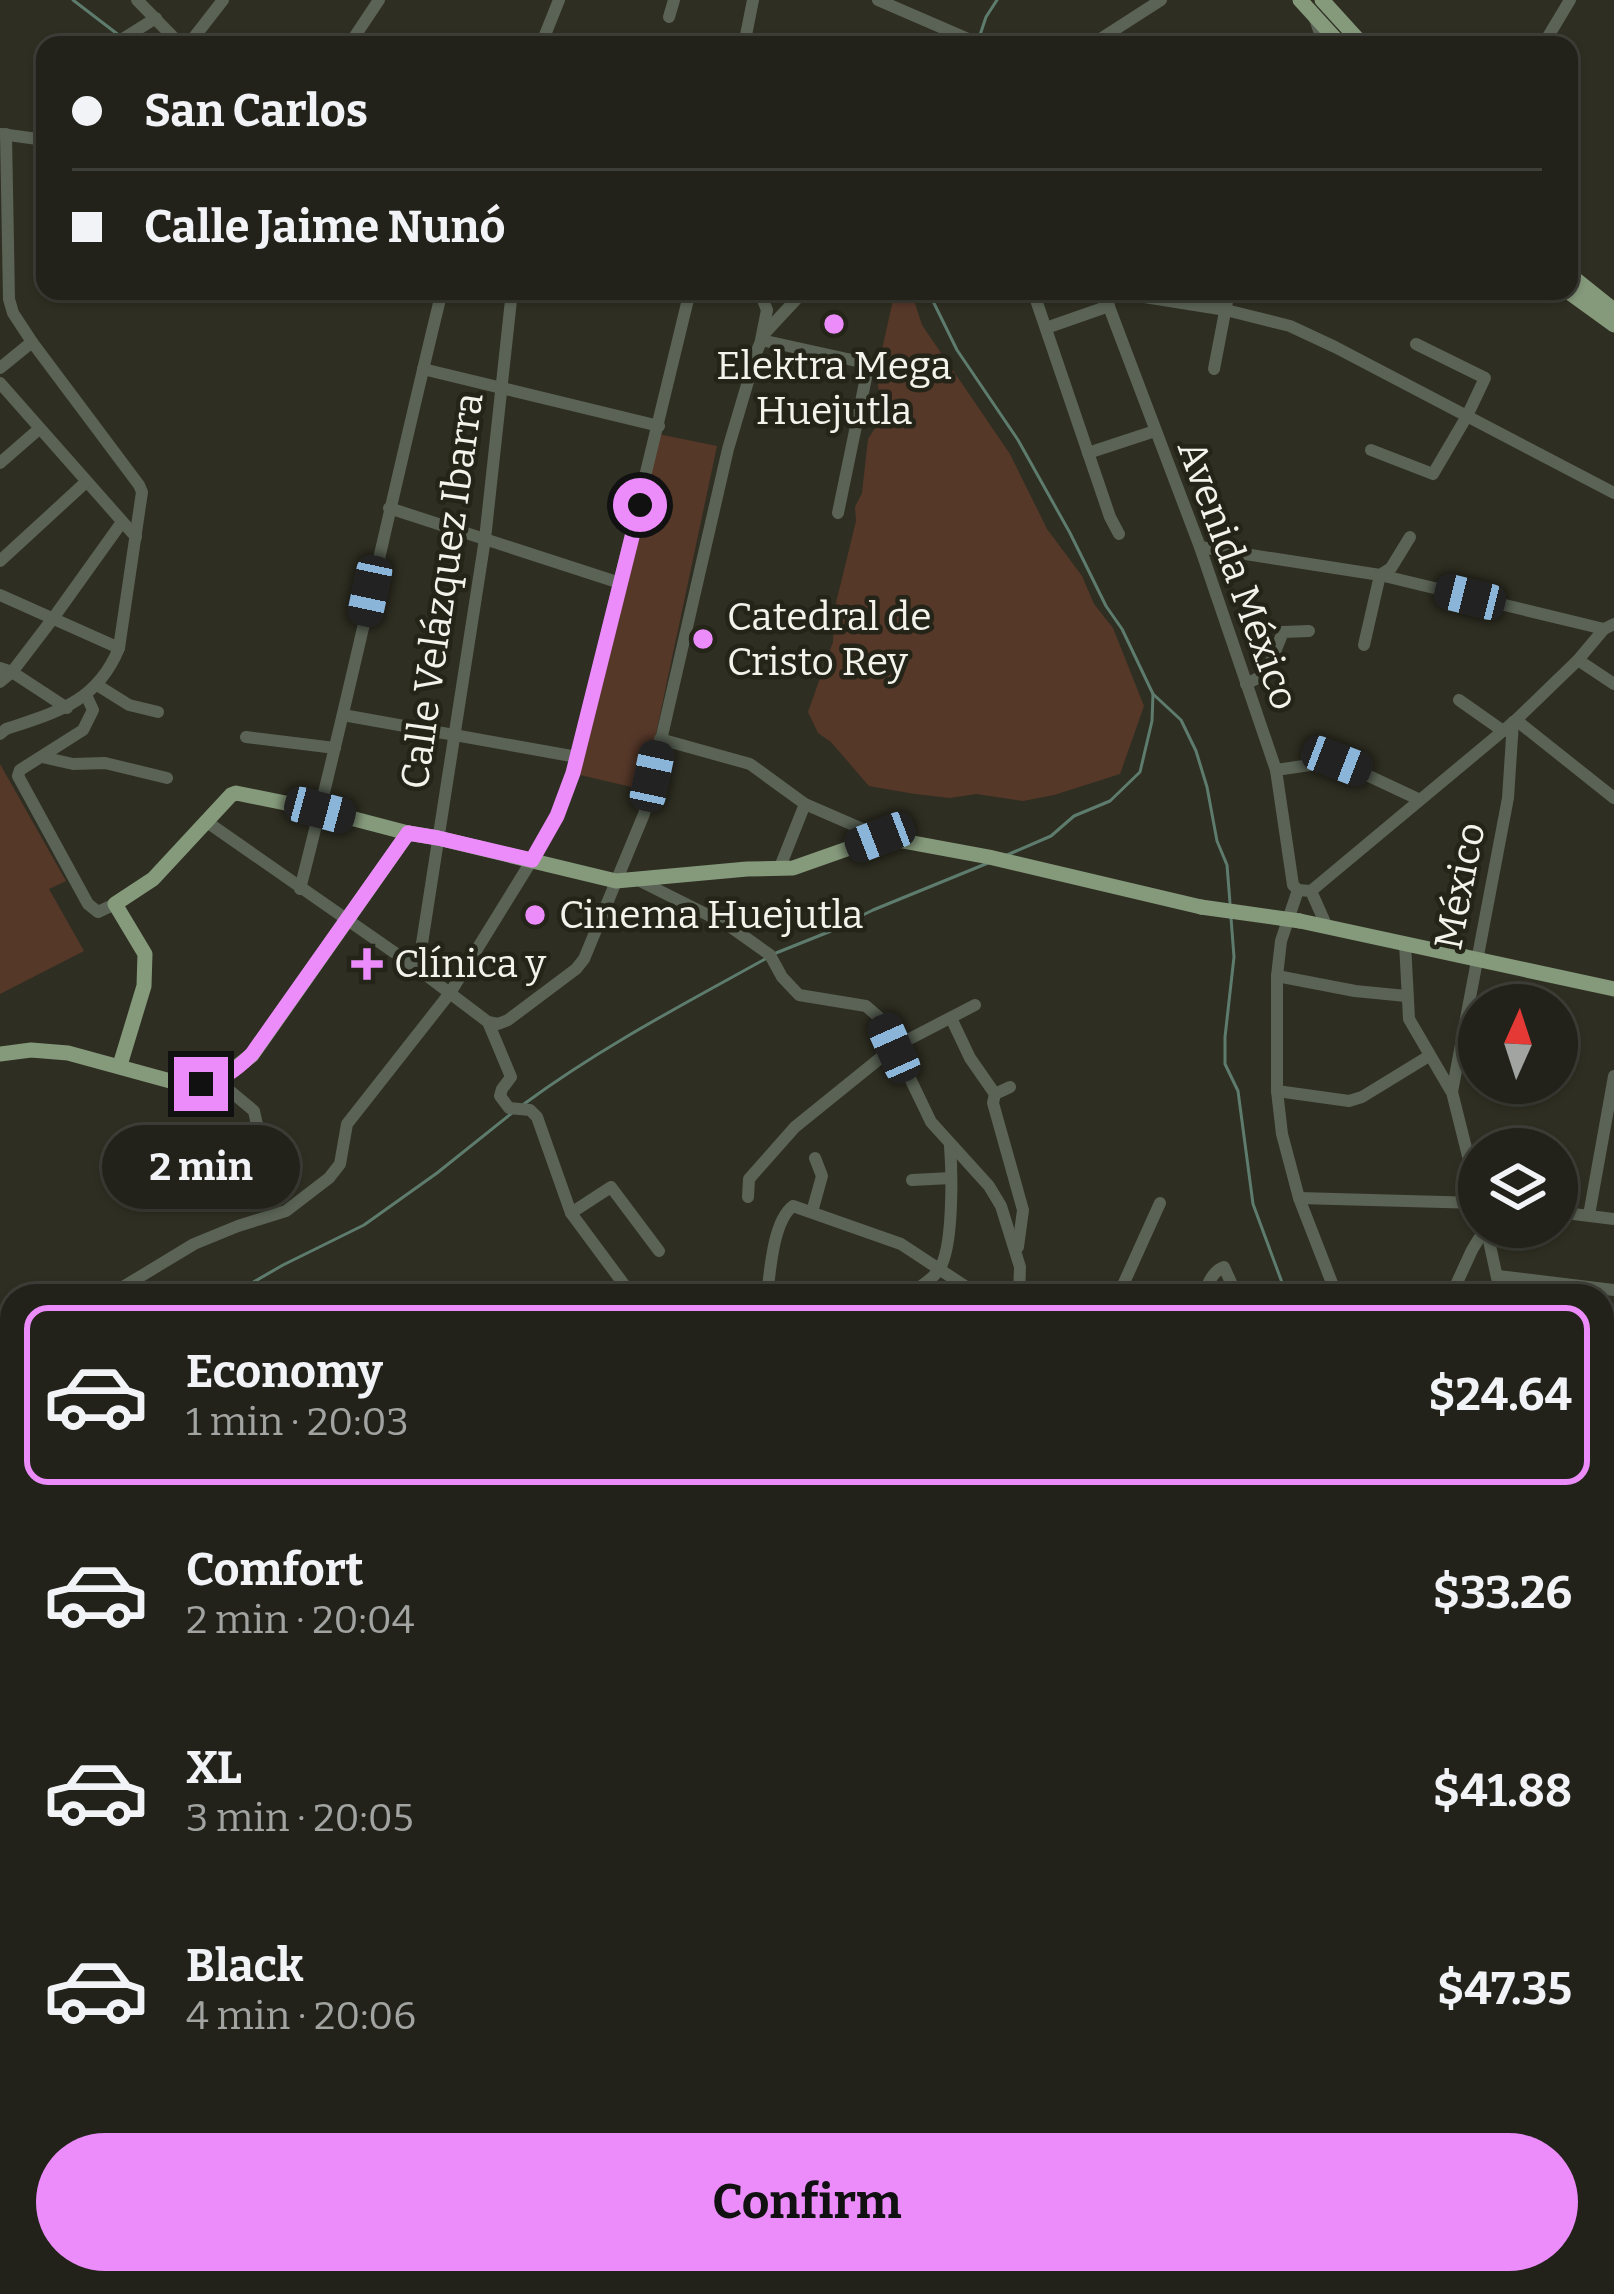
<!DOCTYPE html>
<meta charset="utf-8">
<style>
body{margin:0;font-family:Bitter,serif;background:#2e2f27;color:#f1f3f6;height:100vh;display:flex;flex-direction:column;font-size:45px;white-space:nowrap}
*{box-sizing:border-box;margin:0}
p{font-size:39px;color:#a2a4a2}
.icon{flex:none;width:66px;height:66px;fill:none;stroke:currentColor;stroke-width:2;stroke-linecap:round;stroke-linejoin:round}
.map{position:relative;flex:1;overflow:hidden}
.side{position:absolute;left:0px;top:1284px;width:1614px;height:1011px;display:flex;flex-direction:column;background:#22221a;border-radius:36px 36px 0 0;box-shadow:0 3px 9px #0004,0 0 0 3px #3f3f39}
.side>*{flex:none}
.banner{position:absolute;left:36px;top:36px;width:1542px;height:264px;border-radius:24px;box-shadow:0 3px 9px #0004,0 0 0 3px #3f3f39;display:grid;align-content:center;height:264px;padding:0 36px;background:#22221a}
.needle{width:78px;rotate:3deg}
.controls{position:absolute;left:1458px;top:984px;display:grid;gap:24px}
.controls a{display:grid;place-items:center;width:120px;height:120px;border-radius:50%;background:#22221a;box-shadow:0 3px 9px #0004,0 0 0 3px #3f3f39;font-size:60px}
.end{position:absolute;width:54px;height:54px;margin:-27px;border:15px solid #ec8cfb;background:#111;box-shadow:0 0 0 6px #111}
.from{border-radius:50%}
.bubble{position:absolute;height:84px;border-radius:42px;background:#22221a;box-shadow:0 3px 9px #0004,0 0 0 3px #3f3f39;font-size:39px;font-weight:700;line-height:84px;text-align:center}
.car{position:absolute;width:36px;height:72px;margin:-36px -18px;border-radius:15px;box-shadow:0 0 9px 3px #0007;background:linear-gradient(#222 24%,#8ab4d8 0 40%,#222 0 76%,#8ab4d8 0 86%,#222 0)}
.banner b{display:flex;align-items:center;gap:42px;height:114px;font-size:45px}
.banner b+b{border-top:3px solid #3f3f39}
.banner i{width:30px;height:30px;background:#f1f3f6}
ul{padding:21px 0 0;list-style:none}
li{display:flex;align-items:center;gap:36px;height:180px;margin:0 24px 18px;padding:0 12px;border:6px solid transparent;border-radius:24px}
li div{flex:1}
li b{display:block;font-size:45px}
li em{font-style:normal;font-weight:700}
li.active{border-color:#ec8cfb}
li>.icon{width:108px;height:108px;stroke-width:1.5}
.primary-button{display:flex;gap:24px;margin-top:auto;padding:24px 36px}
.primary-button a{flex:1;height:138px;border-radius:72px;background:#ec8cfb;color:#111;font-size:48px;font-weight:700;line-height:138px;text-align:center}
.map>svg:first-child{display:block}
</style>
<div class="map">
<svg width="1614" height="2294" viewBox="0 0 1614 2294">
<rect width="100%" height="100%" fill="#2e2e22"/>
<!-- green -->
<g fill="#563829">
<polygon points="895,291 911,291 922,325 1010,454 1047,529 1082,576 1094,604 1113,628 1144,706 1120,774 1054,795 1023,801 976,794 950,798 915,794 869,786 831,742 818,733 808,712 833,642 835,607 856,521 855,507 862,493 868,439 881,419 877,372"/>
<polygon points="658,434 717,446 644,790 576,774"/>
<polygon points="0,764 66,881 49,889 84,951 0,994"/>
<polygon points="1193,2283 1407,2283 1408,2294 1185,2294"/>
</g>
<g fill="none" stroke-linecap="round" stroke-linejoin="round">
<!-- stream -->
<g stroke="#5e7c6d" stroke-width="3">
<polyline points="73,0 120,36"/>
<polyline points="979,38 986,17 997,0"/>
<polyline points="928,291 957,350 1018,440 1070,533 1106,606 1122,629 1153,694 1181,720 1196,751 1207,787 1217,841 1227,865 1230,903"/>
<polyline points="1007,855 1051,836 1074,816 1110,801 1140,772 1152,721 1153,694"/>
<polyline points="1231,918 1234,957 1225,1037 1225,1064 1238,1091 1253,1204 1287,1296"/>
<polyline points="776,953 831,931 873,910 988,863"/>
<path d="M524,1104C601,1047 684,1004 767,958"/>
<polyline points="229,1296 283,1265 364,1225 437,1173 512,1113"/>
<polyline points="1602,1503 1614,1508"/>
</g>
<!-- minor -->
<g stroke="#5a6355" stroke-width="12">
<polyline points="137,0 181,45"/>
<polyline points="878,0 982,45"/>
<polyline points="669,17 674,0"/>
<polyline points="1315,19 1324,45"/>
<polyline points="113,45 156,18"/>
<polyline points="188,45 223,0"/>
<polyline points="349,45 379,0"/>
<polyline points="541,45 559,0"/>
<polyline points="744,45 753,0"/>
<polyline points="1091,45 1161,0"/>
<polyline points="1543,45 1570,0"/>
<polyline points="1,134 45,140"/>
<polyline points="721,291 781,296 797,292"/>
<polyline points="1033,291 1110,517 1119,534"/>
<polyline points="1103,291 1200,547 1276,770 1293,885 1298,890 1311,891 1516,720 1578,660 1604,629 1614,624"/>
<polyline points="1107,291 1226,310 1290,326 1335,347 1614,493"/>
<polyline points="761,295 767,310 761,340 861,362 868,368 838,513"/>
<polyline points="1046,328 1109,306"/>
<polyline points="0,368 32,342"/>
<polyline points="423,369 659,426"/>
<polyline points="1214,369 1229,291"/>
<polyline points="0,383 136,537"/>
<polyline points="1371,450 1433,474 1467,416 1485,378 1416,344"/>
<polyline points="1088,453 1155,431"/>
<polyline points="0,463 39,429"/>
<polyline points="389,508 620,583"/>
<polyline points="1200,547 1380,575 1604,629"/>
<polyline points="0,561 86,482"/>
<polyline points="0,595 119,648"/>
<polyline points="1364,645 1380,575 1391,568 1410,537"/>
<polyline points="1578,660 1614,684"/>
<polyline points="0,668 12,672 67,708"/>
<polyline points="0,682 12,672 54,617 122,522"/>
<polyline points="1246,684 1266,674 1283,632 1309,631"/>
<polyline points="97,685 129,705 158,712"/>
<polyline points="86,695 93,710 83,730 20,770 18,776 88,904 98,912 115,904"/>
<polyline points="1459,700 1503,731"/>
<polyline points="343,715 577,757"/>
<polyline points="1516,720 1614,798"/>
<path d="M0,734L6,729C57,712 97,702 119,648L142,492L139,485L32,342L13,313L9,299L6,134"/>
<polyline points="246,737 335,748"/>
<polyline points="660,739 750,764 805,804 881,837"/>
<polyline points="42,757 73,764 105,763 167,778"/>
<polyline points="1276,770 1337,761 1418,799"/>
<polyline points="207,822 418,969 488,1022 498,1024 508,1020 576,969 584,959 644,814 728,449 757,351 764,334 804,291"/>
<polyline points="780,867 805,804"/>
<polyline points="640,881 728,925 770,955 782,977 799,995 866,1006 882,1020 931,1122 989,1186 1001,1206 1020,1267 1019,1296"/>
<path d="M300,889C351,691 393,490 442,291"/>
<polyline points="1298,890 1281,941 1277,976 1277,1091 1282,1134 1299,1198 1337,1296"/>
<polyline points="1311,891 1327,927"/>
<polyline points="1405,943 1409,1019 1451,1091"/>
<polyline points="418,969 485,539 512,291"/>
<polyline points="1277,976 1355,991 1406,996"/>
<polyline points="951,1018 970,1058 995,1094"/>
<polyline points="488,1022 511,1077 502,1089 500,1096 509,1108 530,1110 537,1117 571,1213 631,1294"/>
<polyline points="218,1081 254,1111 264,1157"/>
<polyline points="1010,1087 995,1094 993,1103 1023,1210 1018,1247"/>
<polyline points="1277,1091 1349,1101 1362,1097 1429,1056"/>
<polyline points="912,1180 951,1178"/>
<polyline points="748,1197 749,1179 795,1127 894,1047 975,1005"/>
<polyline points="1299,1198 1479,1203"/>
<polyline points="1479,1200 1452,1092 1508,798 1513,722"/>
<polyline points="812,1212 822,1176 815,1158"/>
<polyline points="1557,1212 1614,1219"/>
<polyline points="571,1213 611,1187 659,1251"/>
<polyline points="1589,1215 1614,1076"/>
<polyline points="1486,1227 1501,1296"/>
<polyline points="1498,1276 1614,1290"/>
<polyline points="1431,1291 1455,1287 1472,1250 1486,1227"/>
<polyline points="108,1296 194,1244 238,1226 286,1211 329,1178 340,1164 347,1124 450,993 532,860 557,816 573,773 690,291"/>
<polyline points="270,1296 277,1290"/>
<path d="M767,1296C770,1271 773,1221 793,1206L901,1244L980,1296"/>
<path d="M908,1296C917,1288 931,1281 938,1271C954,1251 952,1172 950,1146"/>
<polyline points="1118,1296 1160,1203"/>
<path d="M1202,1296C1208,1285 1212,1271 1224,1267L1237,1296"/>
<polyline points="0,1352 12,1346"/>
<polyline points="1602,1367 1614,1368"/>
<polyline points="0,1411 12,1440"/>
<polyline points="1602,1432 1614,1434"/>
<polyline points="1602,1565 1614,1578"/>
<polyline points="0,1809 12,1803"/>
<polyline points="1604,1851 1614,1897"/>
<polyline points="0,1885 12,1879"/>
<polyline points="0,1976 12,1970"/>
<polyline points="1602,1998 1614,1995"/>
<polyline points="1602,2118 1614,2115"/>
<polyline points="0,2151 12,2143"/>
<polyline points="1602,2214 1614,2215"/>
<polyline points="187,2294 196,2283"/>
<polyline points="1161,2294 1169,2283"/>
<polyline points="1557,2294 1557,2283"/>
</g>
<!-- major -->
<g stroke="#85997b" stroke-width="15">
<polyline points="1300,0 1341,45"/>
<polyline points="1322,0 1363,45"/>
<polyline points="1569,274 1614,310"/>
<polyline points="1567,291 1614,325"/>
<polyline points="1300,921 1614,989"/>
<polyline points="0,1054 31,1050 68,1053 185,1085 218,1081 252,1055 408,833"/>
<polyline points="120,1065 144,986 145,954 115,904 153,879 231,795 236,793 320,810 408,833 438,838 616,881 747,869 793,868 881,837 989,857 1201,907"/>
</g>
<!-- major-bridge -->
<polyline stroke="#85997b" stroke-width="15" points="1201,907 1300,921"/>
</g>
<g fill="none" stroke-linecap="round" stroke-linejoin="round">
<!-- route -->
<path stroke="#ec8cfb" stroke-width="15" d="M201,1084C223,1080 236,1070 252,1054L408,833L438,838L532,860L557,816L573,773L640,505"/>
</g>
<!-- markers -->
<g fill="#ec8cfb" stroke="#242419" stroke-width="4.5">
<circle cx="834" cy="324" r="12"/>
<circle cx="703" cy="639" r="12"/>
<circle cx="535" cy="915" r="12"/>
<path d="M361 946h12v12h12v12h-12v12h-12v-12h-12v-12h12z"/>
</g>
<g text-anchor="middle" dominant-baseline="central" stroke-width="9" stroke-linejoin="round" paint-order="stroke">
<!-- poi labels -->
<g font-size="39" fill="#f3f3ec" stroke="#242419" text-anchor="start">
<text x="834" y="366" text-anchor="middle">Elektra Mega<tspan x="834" dy="45">Huejutla</tspan></text>
<text x="727" y="617">Catedral de<tspan x="727" dy="45">Cristo Rey</tspan></text>
<text x="559" y="915">Cinema Huejutla</text>
<text x="394" y="964">Clínica y</text>
</g>
<!-- street labels -->
<g font-size="39" fill="#f3f3ec" stroke="#242419">
<text transform="translate(1238 575) rotate(70)">Avenida México</text>
<text transform="translate(442 591) rotate(-82)">Calle Velázquez Ibarra</text>
<text transform="translate(1460 886) rotate(-79)">México</text>
</g>
</g>
</svg>
<div class="controls">
<a><svg class="needle" viewBox="-14 -14 28 28"><path d="M0-13l5 13h-10z" fill="#e53935"/><path d="M0 13l5-13h-10z" fill="#a2a4a2"/></svg></a>
<a><svg class="icon" aria-label="layers" viewBox="0 0 24 24"><path d="M12 4l9 5-9 5-9-5zM3 14l9 5 9-5"/></svg></a>
</div>
<i class="end from" style="left:640px;top:505px"></i>
<i class="end" style="left:201px;top:1084px"></i>
<div class="bubble" style="left:102px;top:1125px;width:198px">2 min</div>
<i class="car" style="left:370px;top:591px;rotate:192deg"></i>
<i class="car" style="left:1470px;top:597px;rotate:284deg"></i>
<i class="car" style="left:1337px;top:761px;rotate:111deg"></i>
<i class="car" style="left:652px;top:776px;rotate:12deg"></i>
<i class="car" style="left:320px;top:810px;rotate:105deg"></i>
<i class="car" style="left:880px;top:837px;rotate:249deg"></i>
<i class="car" style="left:894px;top:1048px;rotate:336deg"></i>
<div class="banner">
<b><i class="from"></i>San Carlos</b>
<b><i></i>Calle Jaime Nunó</b>
</div>
<section class="side">
<ul>
<li class="active"><svg class="icon" aria-label="car" viewBox="0 0 24 24"><path d="M5 17H2v-5l4-1 3-4h7l3 4 3 1v5h-3M9 17h6M6 11h13"/><circle cx="7" cy="17" r="2"/><circle cx="17" cy="17" r="2"/></svg><div><b>Economy</b><p>1 min · 20:03</p></div><em>$24.64</em></li>
<li><svg class="icon" aria-label="car" viewBox="0 0 24 24"><path d="M5 17H2v-5l4-1 3-4h7l3 4 3 1v5h-3M9 17h6M6 11h13"/><circle cx="7" cy="17" r="2"/><circle cx="17" cy="17" r="2"/></svg><div><b>Comfort</b><p>2 min · 20:04</p></div><em>$33.26</em></li>
<li><svg class="icon" aria-label="car" viewBox="0 0 24 24"><path d="M5 17H2v-5l4-1 3-4h7l3 4 3 1v5h-3M9 17h6M6 11h13"/><circle cx="7" cy="17" r="2"/><circle cx="17" cy="17" r="2"/></svg><div><b>XL</b><p>3 min · 20:05</p></div><em>$41.88</em></li>
<li><svg class="icon" aria-label="car" viewBox="0 0 24 24"><path d="M5 17H2v-5l4-1 3-4h7l3 4 3 1v5h-3M9 17h6M6 11h13"/><circle cx="7" cy="17" r="2"/><circle cx="17" cy="17" r="2"/></svg><div><b>Black</b><p>4 min · 20:06</p></div><em>$47.35</em></li>
</ul>
<div class="primary-button"><a>Confirm</a></div>
</section>
</div>
